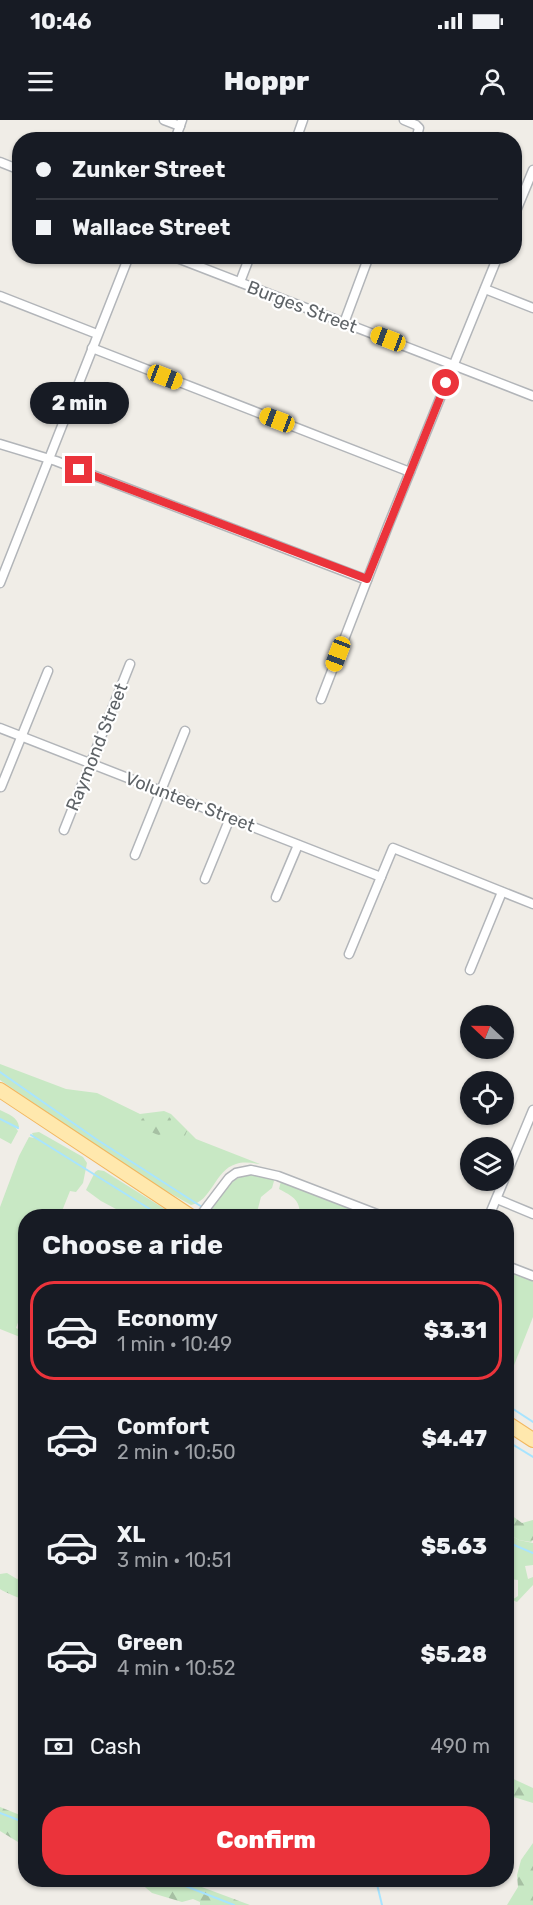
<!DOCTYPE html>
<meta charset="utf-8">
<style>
body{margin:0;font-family:Rubik,sans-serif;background:#242831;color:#f1f3f6;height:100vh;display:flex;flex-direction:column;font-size:22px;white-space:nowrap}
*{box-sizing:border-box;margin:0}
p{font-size:20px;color:#9ea1a6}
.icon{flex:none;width:33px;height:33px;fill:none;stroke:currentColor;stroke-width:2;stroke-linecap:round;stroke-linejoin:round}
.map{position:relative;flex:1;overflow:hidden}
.side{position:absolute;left:18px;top:1089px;width:496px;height:678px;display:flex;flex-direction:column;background:#171b24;border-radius:24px;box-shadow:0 2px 4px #0004}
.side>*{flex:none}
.hud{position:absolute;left:12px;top:12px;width:510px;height:132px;border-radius:24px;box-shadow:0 2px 4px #0004;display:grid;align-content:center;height:132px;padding:0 24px;background:#171b24}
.needle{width:39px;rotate:292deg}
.controls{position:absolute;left:460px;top:885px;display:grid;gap:12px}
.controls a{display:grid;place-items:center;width:54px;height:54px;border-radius:50%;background:#171b24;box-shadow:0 2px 4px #0004;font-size:30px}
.end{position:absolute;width:27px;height:27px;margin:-14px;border:8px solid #eb333b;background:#fff;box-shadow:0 0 0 3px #fff}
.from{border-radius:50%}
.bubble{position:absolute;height:42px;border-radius:21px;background:#171b24;box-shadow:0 2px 4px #0004;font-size:20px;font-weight:800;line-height:42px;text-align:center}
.car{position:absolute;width:18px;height:36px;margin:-18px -9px;border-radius:8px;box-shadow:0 0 4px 2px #0007;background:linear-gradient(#f5c518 24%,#345 0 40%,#f5c518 0 76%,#345 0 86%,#f5c518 0)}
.hud b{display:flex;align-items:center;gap:21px;height:57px;font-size:22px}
.hud b+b{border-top:2px solid #363941}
.hud i{width:15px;height:15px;background:#f1f3f6}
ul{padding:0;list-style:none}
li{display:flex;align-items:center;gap:18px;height:99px;margin:0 12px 9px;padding:0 12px;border:3px solid transparent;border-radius:24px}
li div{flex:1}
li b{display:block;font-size:22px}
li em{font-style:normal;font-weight:800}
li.selected{border-color:#eb333b}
li>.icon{width:54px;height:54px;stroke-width:1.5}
h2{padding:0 24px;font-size:27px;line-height:72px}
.pay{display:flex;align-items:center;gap:15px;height:66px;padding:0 24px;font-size:22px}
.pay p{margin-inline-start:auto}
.primary-button{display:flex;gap:12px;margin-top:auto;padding:12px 24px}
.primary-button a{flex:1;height:69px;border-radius:24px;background:#eb333b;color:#fff;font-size:24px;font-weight:800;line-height:69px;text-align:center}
.status{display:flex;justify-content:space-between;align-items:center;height:42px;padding:0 30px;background:#171b24;direction:ltr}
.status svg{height:16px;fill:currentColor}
header{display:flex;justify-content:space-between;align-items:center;height:78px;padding:0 24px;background:#171b24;font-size:27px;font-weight:800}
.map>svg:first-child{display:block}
</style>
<div class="status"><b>10:46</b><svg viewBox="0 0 49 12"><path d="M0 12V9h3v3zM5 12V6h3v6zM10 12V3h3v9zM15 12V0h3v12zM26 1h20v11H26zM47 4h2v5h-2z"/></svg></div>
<header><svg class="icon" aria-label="menu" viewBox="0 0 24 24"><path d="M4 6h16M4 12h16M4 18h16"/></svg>Hoppr<svg class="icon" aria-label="person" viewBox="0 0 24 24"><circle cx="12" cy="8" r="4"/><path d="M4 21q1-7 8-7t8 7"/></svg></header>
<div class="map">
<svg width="533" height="1785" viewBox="0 0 533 1785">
<defs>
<pattern id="forest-firs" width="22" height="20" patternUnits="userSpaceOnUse" patternTransform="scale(1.5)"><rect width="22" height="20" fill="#c8e8c4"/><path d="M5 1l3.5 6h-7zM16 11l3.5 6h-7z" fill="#a6c0a3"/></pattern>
</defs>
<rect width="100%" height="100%" fill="#f0ede7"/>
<!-- grass -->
<g fill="#c8e8c4">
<path d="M0,944L66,969L97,973L140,994L164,991L171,994L196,1019L260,1044C252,1043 244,1041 236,1044C215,1050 211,1082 191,1085L143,1058L0,960Z"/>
<path d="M0,990C8,994 18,997 19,1007H15L18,1011L11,1024L0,1018Z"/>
<polygon points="39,1012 83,1037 87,1043 83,1063 76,1072 70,1071 60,1096 26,1096 25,1183 16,1208 25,1212 25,1219 0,1209 0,1087 19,1036 29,1017 34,1018 32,1013"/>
<polygon points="98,1050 104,1051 176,1096 129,1096 101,1081 86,1070 95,1052"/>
<path d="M249,1054L272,1058L274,1061L272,1068L261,1077L256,1096H209C213,1078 231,1058 249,1054Z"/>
<path d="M281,1061L373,1096H300C300,1079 292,1076 279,1069Z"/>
<polygon points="507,1149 533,1160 533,1197 507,1263"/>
<polygon points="507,1413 519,1420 533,1423 533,1445 525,1446 528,1459 533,1457 533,1465 517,1482 512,1480 518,1476 518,1460 509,1459 507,1462"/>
</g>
<!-- forest -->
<g fill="url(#forest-firs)">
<path d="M166,994L171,999L169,1009L178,1006L187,1011L184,1018L172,1020L165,1012L159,1015C150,1012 145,1010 141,1000L143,998H152Z"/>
<polygon points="507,1392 522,1403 533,1400 533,1420 531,1422 519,1420 507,1413"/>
<path d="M7,1453L17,1459L25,1455V1480C23,1480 2,1471 0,1469V1454Z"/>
<polygon points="507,1656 533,1668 533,1683 507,1675"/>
<polygon points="0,1687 25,1697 25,1724 18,1722 0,1711"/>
<polygon points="533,1723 533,1785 507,1785 518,1767 517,1755 521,1740"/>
<polygon points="110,1760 183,1760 250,1785 200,1785 200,1782 193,1779 182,1782 152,1773 139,1762"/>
</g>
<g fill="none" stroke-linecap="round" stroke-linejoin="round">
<!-- stream -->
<g stroke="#a8e4ff" stroke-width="2">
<polyline points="0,952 96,1019 202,1087"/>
<polyline points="0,999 18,1008"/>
<polyline points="31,1015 161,1096"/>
<polyline points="207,1090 217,1096"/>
<polyline points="507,1285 533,1302"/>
<polyline points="507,1321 533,1337"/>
<polyline points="507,1422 533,1433"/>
<polyline points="0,1693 26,1703"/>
<polyline points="170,1760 234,1785"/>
<polyline points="376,1760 382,1785"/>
</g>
<!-- street casing -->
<g stroke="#b2b5b9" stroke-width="11">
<g id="street">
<polyline points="164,0 180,6"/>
<polyline points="404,0 416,5 419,8 416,20"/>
<polyline points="175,20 182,0"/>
<polyline points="296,20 303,0"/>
<polyline points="0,42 20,50"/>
<polyline points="514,96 533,50"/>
<polyline points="172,136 533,276"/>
<polyline points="240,162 250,136"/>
<polyline points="485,169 533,188"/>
<polyline points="0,176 97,214"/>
<polyline points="344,203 369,136"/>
<polyline points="92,228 410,352"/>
<polyline points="0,324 56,341 367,460"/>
<polyline points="0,463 129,136"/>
<polyline points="321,579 388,406 498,136"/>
<polyline points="0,608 381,757"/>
<polyline points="1,667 48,551"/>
<polyline points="64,710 130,544"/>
<polyline points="135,735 185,611"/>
<polyline points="205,759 230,698"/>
<polyline points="276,777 298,725"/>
<polyline points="349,834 393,728 533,784"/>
<polyline points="470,850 502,772"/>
<polyline points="497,1079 533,1094"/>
<polyline points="200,1096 229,1058 236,1053 251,1050 278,1056 382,1096"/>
<polyline points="489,1096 533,990"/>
<polyline points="507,1146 533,1156"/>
</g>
</g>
<!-- primary casing -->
<g stroke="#f2b65e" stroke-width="16">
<g id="primary">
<polyline points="0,970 190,1096"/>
<polyline points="507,1303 533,1320"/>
</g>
</g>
<!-- street -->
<use href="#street" stroke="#fff" stroke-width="8"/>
<!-- primary -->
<use href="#primary" stroke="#ffe8ad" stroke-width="14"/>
</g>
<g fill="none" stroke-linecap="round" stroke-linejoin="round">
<!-- route -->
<polyline stroke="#eb333b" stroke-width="8" points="79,350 367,459 446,263"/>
</g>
<g text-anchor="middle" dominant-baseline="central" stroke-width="4.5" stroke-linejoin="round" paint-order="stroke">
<!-- street labels -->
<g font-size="18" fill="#5e6367" stroke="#fff">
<text transform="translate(302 187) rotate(21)">Burges Street</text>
<text transform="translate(97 627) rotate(-68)">Raymond Street</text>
<text transform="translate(190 682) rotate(21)">Volunteer Street</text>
</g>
</g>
</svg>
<div class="controls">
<a><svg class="needle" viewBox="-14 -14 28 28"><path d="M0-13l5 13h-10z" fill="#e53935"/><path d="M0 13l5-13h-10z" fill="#9ea1a6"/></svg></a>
<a><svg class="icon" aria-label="locate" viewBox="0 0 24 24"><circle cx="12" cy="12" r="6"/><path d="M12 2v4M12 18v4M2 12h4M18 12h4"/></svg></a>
<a><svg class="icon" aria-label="layers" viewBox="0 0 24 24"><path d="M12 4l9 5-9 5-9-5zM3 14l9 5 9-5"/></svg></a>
</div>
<i class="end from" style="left:446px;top:263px"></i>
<i class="end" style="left:79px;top:350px"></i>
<div class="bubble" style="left:30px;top:262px;width:99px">2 min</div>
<i class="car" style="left:388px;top:219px;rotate:291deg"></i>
<i class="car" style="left:165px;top:257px;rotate:111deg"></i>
<i class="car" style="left:277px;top:300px;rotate:291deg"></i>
<i class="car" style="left:338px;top:534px;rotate:201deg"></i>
<div class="hud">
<b><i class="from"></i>Zunker Street</b>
<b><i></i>Wallace Street</b>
</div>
<section class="side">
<h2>Choose a ride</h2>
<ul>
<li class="selected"><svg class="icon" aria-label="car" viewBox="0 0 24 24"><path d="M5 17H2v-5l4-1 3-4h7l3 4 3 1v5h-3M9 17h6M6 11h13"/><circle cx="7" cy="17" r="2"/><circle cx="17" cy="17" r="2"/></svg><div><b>Economy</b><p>1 min · 10:49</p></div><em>$3.31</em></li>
<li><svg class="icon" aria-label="car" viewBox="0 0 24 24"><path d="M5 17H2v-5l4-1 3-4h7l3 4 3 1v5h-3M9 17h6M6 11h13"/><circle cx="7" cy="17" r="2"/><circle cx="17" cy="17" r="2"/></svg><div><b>Comfort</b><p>2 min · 10:50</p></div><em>$4.47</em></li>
<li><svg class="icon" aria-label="car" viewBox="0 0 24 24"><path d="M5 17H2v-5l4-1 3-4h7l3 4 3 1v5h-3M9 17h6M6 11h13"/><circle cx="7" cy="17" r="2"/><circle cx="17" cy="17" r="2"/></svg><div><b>XL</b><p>3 min · 10:51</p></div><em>$5.63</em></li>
<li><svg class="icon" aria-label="car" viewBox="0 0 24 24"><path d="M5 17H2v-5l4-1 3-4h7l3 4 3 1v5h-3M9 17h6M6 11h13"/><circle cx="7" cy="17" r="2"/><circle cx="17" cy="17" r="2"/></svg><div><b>Green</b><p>4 min · 10:52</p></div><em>$5.28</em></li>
</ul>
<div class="pay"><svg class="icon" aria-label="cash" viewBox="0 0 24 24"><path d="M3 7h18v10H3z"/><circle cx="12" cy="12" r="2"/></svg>Cash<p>490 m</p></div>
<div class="primary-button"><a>Confirm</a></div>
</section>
</div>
